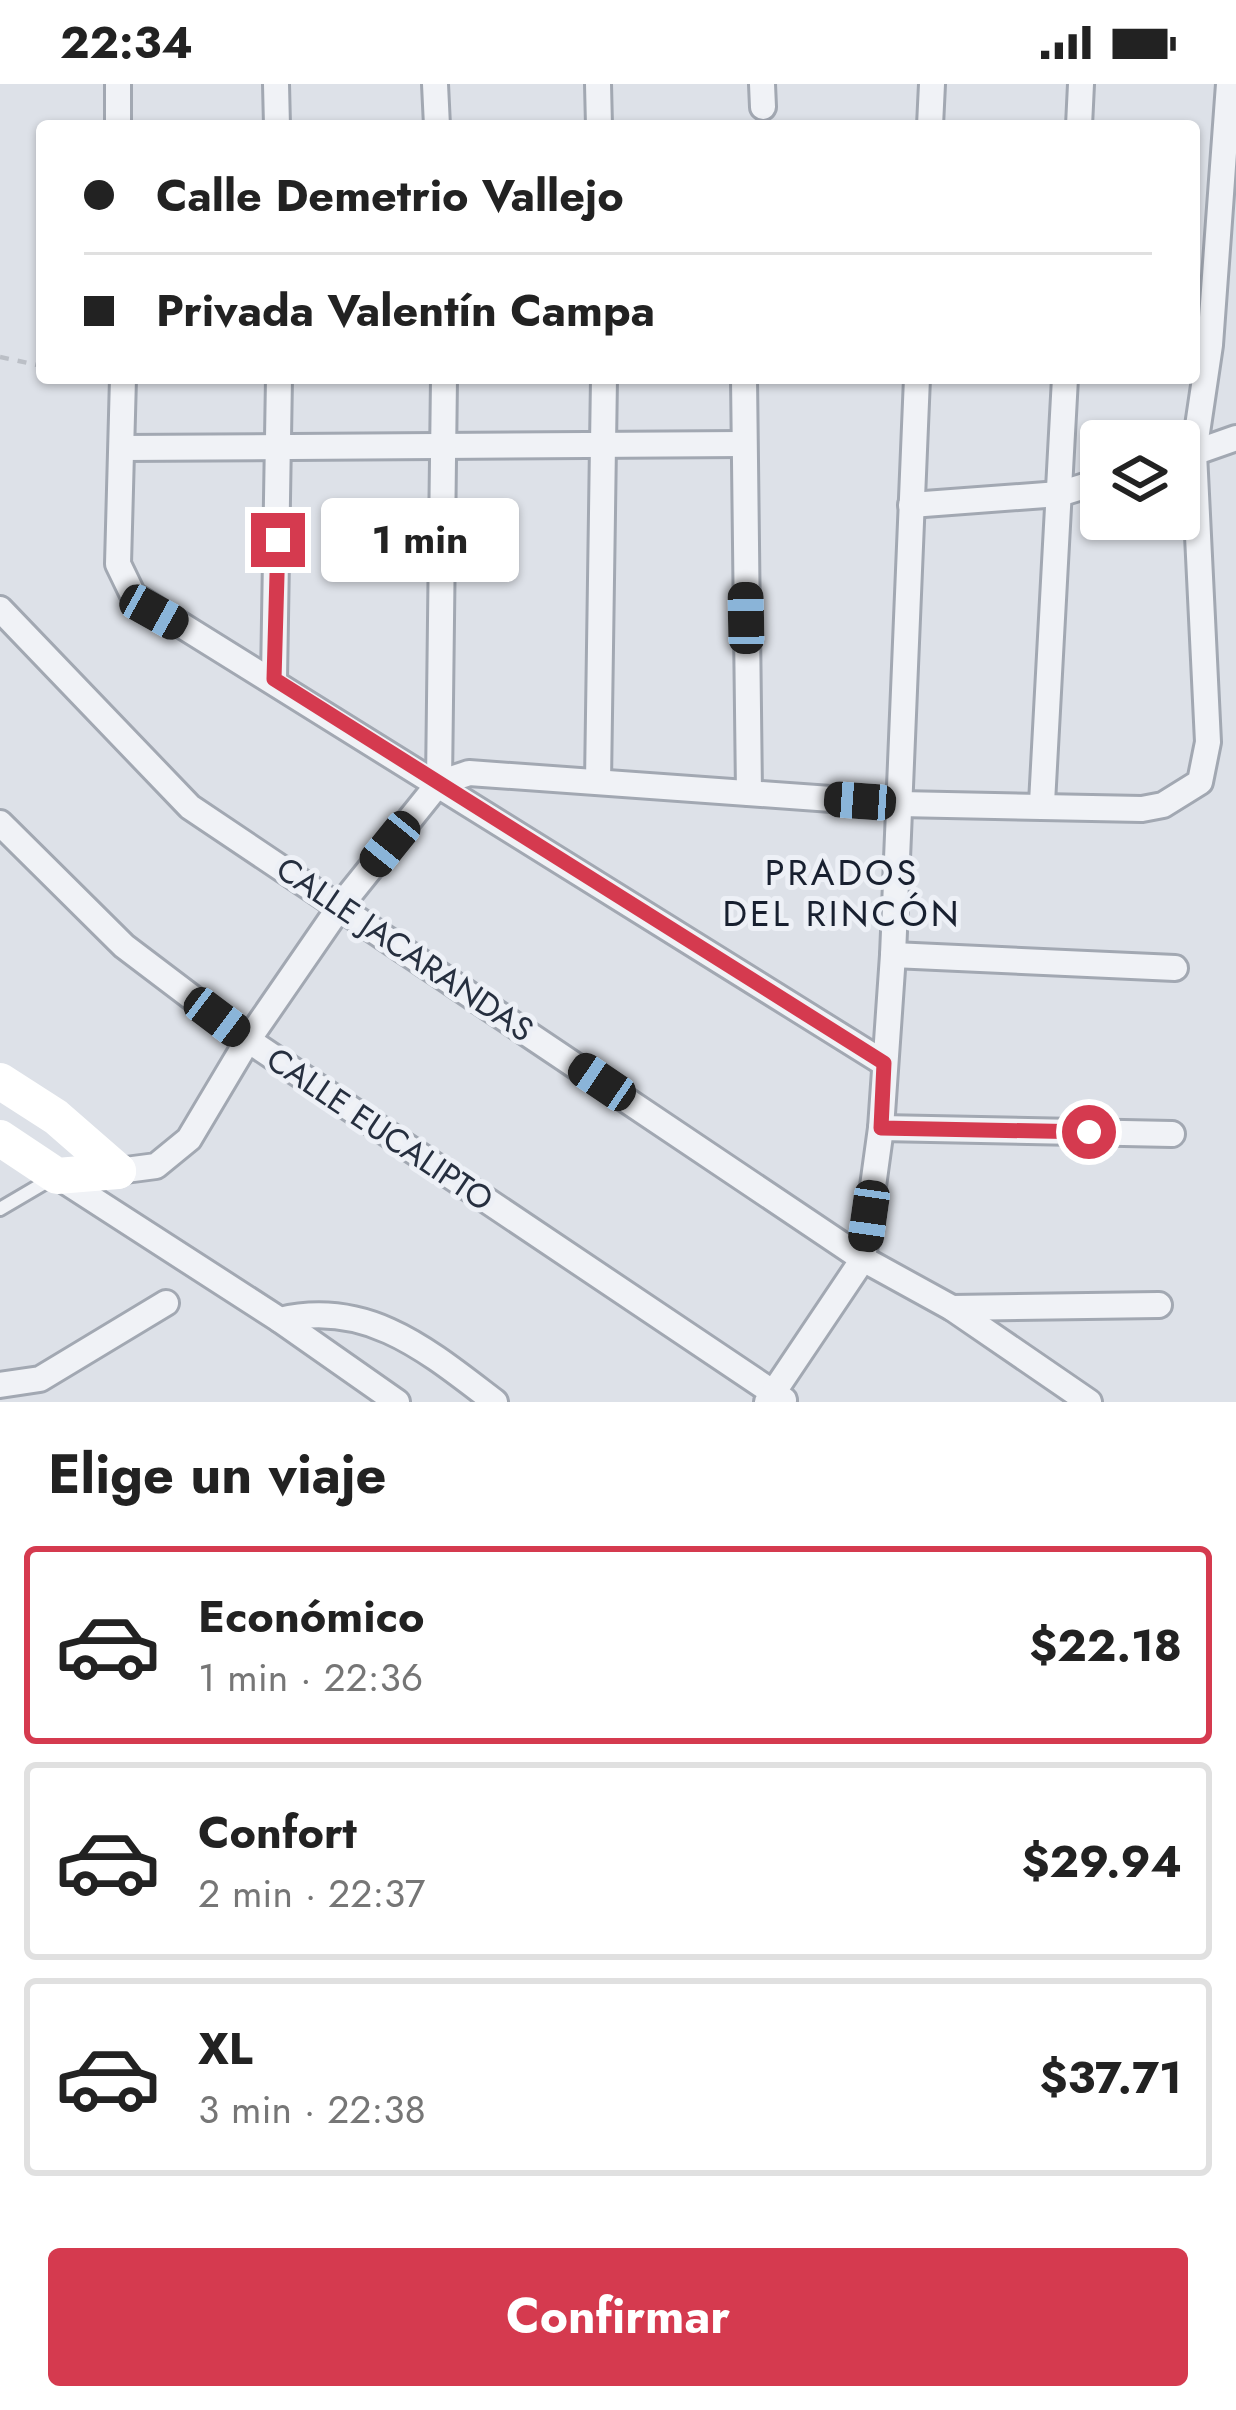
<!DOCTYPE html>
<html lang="es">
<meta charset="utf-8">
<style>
body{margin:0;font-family:Jost,sans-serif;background:#f2f2f2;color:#222;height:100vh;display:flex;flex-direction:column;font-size:45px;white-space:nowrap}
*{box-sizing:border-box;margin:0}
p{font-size:39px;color:#767676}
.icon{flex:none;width:66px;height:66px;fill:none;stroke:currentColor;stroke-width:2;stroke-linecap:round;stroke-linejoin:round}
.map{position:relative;height:1318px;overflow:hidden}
.side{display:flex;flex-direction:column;background:#fff;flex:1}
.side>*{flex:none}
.guide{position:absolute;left:36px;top:36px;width:1164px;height:264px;border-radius:12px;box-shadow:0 3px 9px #0004;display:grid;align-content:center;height:264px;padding:0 48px;background:#fff}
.tools{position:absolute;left:1080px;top:336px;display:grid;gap:24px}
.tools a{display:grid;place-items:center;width:120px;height:120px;border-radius:12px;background:#fff;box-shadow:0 3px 9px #0004;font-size:60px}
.end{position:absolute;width:54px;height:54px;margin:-27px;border:15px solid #d53a4f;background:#fff;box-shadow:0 0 0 6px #fff}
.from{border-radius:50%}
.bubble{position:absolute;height:84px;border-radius:12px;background:#fff;box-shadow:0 3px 9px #0004;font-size:39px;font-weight:700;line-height:84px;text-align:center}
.car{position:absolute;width:36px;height:72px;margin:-36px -18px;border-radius:15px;box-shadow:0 0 9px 3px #0007;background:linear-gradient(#222 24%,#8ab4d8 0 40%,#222 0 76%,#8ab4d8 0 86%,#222 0)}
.guide b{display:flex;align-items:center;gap:42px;height:114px;font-size:45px}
.guide b+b{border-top:3px solid #e0e0e0}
.guide i{width:30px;height:30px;background:#222}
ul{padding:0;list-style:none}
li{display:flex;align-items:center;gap:36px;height:198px;margin:0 24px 18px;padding:0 24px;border:6px solid #e0e0e0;border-radius:12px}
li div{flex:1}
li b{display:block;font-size:45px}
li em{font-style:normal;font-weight:700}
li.current{border-color:#d53a4f}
li>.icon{width:108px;height:108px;stroke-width:1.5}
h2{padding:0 48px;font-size:54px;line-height:144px}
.cta{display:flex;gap:24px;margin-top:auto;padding:24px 48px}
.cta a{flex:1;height:138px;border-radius:12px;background:#d53a4f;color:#fff;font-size:48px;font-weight:700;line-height:138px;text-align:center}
.status{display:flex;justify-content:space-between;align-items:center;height:84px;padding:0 60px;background:#fff;direction:ltr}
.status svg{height:33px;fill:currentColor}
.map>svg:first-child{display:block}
</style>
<div class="status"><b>22:34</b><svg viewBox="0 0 49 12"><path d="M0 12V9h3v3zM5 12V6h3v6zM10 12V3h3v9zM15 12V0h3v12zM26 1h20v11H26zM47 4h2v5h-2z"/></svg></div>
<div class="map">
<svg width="1236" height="1318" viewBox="0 0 1236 1318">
<rect width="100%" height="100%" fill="#dde1e8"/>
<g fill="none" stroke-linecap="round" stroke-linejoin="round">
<!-- lane casing -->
<g stroke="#a2a8b2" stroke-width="18">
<polyline id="lane" points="0,1125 51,1095"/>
</g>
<!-- street casing -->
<g stroke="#a2a8b2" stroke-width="30">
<g id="street">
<polyline points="118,0 118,42"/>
<polyline points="276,0 277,42"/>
<polyline points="435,0 437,42"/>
<polyline points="598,0 599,42"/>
<polyline points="762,0 763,23"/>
<polyline points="930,42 932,0"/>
<polyline points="1079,42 1081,0"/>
<polyline points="123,294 118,480 133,511 884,979"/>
<polyline points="744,294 749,709"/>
<polyline points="122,364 743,360"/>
<polyline points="1182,373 1236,354"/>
<polyline points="911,421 1059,410 1101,397"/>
<polyline points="0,525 190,723 863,1175 952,1224 1089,1318"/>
<polyline points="274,595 279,294"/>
<polyline points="598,698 604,294"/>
<polyline points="439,699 444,294"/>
<polyline points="1042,719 1065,294"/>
<polyline points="0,739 124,862 248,956 784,1316"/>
<polyline points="893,871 1175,884"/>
<polyline points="881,1044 1172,1050"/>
<polyline points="118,1087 156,1082 189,1055 248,956 341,821 439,699 469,689 900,720 1142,725 1163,721 1200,698 1208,658 1194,369 1210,261 1229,0"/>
<path d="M57,1092L280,1236C368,1215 428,1267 495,1318"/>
<polyline points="952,1224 1159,1221"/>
<polyline points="280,1236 397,1318"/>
<polyline points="0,1301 40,1295 166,1219"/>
<polyline points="767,1318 863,1175 881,1044 893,871 917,294"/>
</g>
</g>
<!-- path -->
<polyline stroke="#bbbfc6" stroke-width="4.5" stroke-dasharray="9 9" stroke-linecap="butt" points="0,273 42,282"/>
<!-- lane -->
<use href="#lane" stroke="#f0f2f6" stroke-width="12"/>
<!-- street -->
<use href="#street" stroke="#f0f2f6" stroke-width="24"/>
<!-- secondary -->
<g stroke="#fff" stroke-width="36">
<polyline points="0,997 56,1033 118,1087"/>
<polyline points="0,1054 57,1092 118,1087"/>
</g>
</g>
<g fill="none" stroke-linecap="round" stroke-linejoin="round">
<!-- route -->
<polyline stroke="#d53a4f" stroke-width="15" points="278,456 274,595 884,979 881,1044 1089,1048"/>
</g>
<g text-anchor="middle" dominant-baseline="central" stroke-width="10" stroke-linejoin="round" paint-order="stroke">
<!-- street labels -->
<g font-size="33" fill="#262f3f" stroke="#edf0f6">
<text transform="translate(405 865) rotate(34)">CALLE JACARANDAS</text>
<text transform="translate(380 1045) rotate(34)">CALLE EUCALIPTO</text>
</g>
<!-- neighbourhood labels -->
<g font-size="36" letter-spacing="3" fill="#182030" stroke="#edf0f6">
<text x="842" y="788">PRADOS<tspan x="842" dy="41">DEL RINCÓN</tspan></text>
</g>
</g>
</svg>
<div class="tools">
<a><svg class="icon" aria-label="layers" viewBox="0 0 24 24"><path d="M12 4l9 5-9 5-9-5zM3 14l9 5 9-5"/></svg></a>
</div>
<i class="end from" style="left:1089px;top:1048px"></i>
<i class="end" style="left:278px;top:456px"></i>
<div class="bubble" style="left:321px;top:414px;width:198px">1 min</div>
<i class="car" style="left:154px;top:528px;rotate:119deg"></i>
<i class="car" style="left:746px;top:534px;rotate:359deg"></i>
<i class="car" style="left:860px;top:717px;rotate:274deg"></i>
<i class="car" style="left:390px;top:760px;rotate:219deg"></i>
<i class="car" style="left:217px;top:933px;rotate:127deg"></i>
<i class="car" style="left:602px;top:998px;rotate:304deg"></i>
<i class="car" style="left:869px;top:1132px;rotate:188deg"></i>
<div class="guide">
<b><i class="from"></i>Calle Demetrio Vallejo</b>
<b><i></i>Privada Valentín Campa</b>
</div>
</div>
<section class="side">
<h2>Elige un viaje</h2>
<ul>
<li class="current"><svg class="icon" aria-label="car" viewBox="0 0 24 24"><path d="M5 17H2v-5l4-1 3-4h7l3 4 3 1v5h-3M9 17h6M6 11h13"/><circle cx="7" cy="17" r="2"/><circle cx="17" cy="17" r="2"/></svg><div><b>Económico</b><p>1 min · 22:36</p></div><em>$22.18</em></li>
<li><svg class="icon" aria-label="car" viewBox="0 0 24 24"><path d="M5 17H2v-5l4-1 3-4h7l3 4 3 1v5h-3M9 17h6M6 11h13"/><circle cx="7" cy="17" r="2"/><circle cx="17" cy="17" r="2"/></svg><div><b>Confort</b><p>2 min · 22:37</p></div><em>$29.94</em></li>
<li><svg class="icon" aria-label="car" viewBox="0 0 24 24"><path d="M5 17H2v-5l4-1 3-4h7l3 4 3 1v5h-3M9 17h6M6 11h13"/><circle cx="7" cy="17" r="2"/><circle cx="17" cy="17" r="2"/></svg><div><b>XL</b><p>3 min · 22:38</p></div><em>$37.71</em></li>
</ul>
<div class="cta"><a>Confirmar</a></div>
</section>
